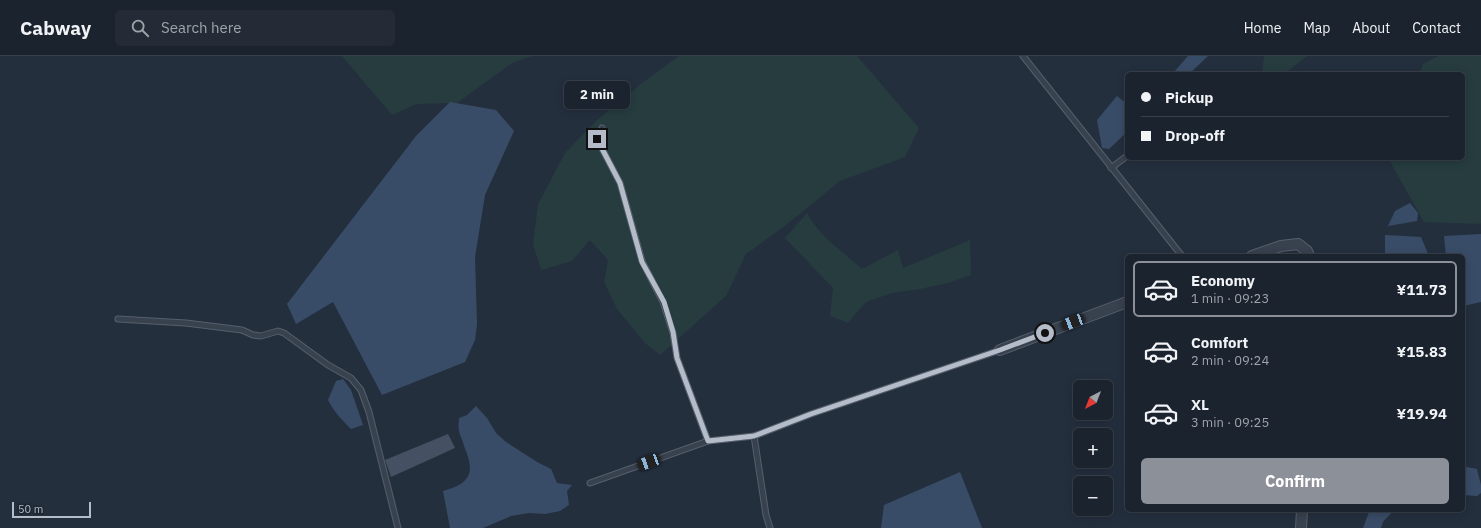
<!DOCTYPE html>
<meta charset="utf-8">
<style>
body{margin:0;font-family:"IBM Plex Sans",sans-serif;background:#242b36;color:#f1f3f6;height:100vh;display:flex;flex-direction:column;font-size:15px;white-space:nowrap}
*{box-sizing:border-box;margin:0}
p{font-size:13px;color:#a0a4aa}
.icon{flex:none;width:22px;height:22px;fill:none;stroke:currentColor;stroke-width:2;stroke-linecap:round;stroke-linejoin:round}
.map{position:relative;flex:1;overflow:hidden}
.side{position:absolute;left:1125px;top:198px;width:340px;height:258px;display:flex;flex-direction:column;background:#1b232e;border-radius:6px;box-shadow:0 2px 10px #0003,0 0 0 1px #39404a}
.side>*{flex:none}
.banner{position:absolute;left:1125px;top:16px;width:340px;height:88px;border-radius:6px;box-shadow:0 2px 10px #0003,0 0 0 1px #39404a;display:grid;align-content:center;height:88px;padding:0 16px;background:#1b232e}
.needle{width:26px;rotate:222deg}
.controls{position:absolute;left:1073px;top:324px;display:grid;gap:8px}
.controls a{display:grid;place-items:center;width:40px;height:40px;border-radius:6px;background:#1b232e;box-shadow:0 2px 10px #0003,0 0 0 1px #39404a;font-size:20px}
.scale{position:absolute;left:12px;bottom:10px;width:79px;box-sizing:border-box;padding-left:4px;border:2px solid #b4bcc9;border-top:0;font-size:11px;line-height:14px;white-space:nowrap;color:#b4bcc9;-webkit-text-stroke:3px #1d2633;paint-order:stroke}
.end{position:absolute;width:18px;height:18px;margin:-9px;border:5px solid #b4bcc9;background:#111;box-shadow:0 0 0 2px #111}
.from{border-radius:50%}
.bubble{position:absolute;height:28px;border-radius:6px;background:#1b232e;box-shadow:0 2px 10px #0003,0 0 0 1px #39404a;font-size:13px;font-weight:800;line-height:28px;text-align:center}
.car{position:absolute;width:12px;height:24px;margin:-12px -6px;border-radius:5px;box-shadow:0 0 3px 1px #0007;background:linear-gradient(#222 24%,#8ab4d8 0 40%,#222 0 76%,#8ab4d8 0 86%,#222 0)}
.banner b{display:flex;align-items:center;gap:14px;height:38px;font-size:15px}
.banner b+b{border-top:1px solid #39404a}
.banner i{width:10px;height:10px;background:#f1f3f6}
ul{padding:7px 0 0;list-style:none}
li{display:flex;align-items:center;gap:12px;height:56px;margin:0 8px 6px;padding:0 8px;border:2px solid transparent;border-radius:6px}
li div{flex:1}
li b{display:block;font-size:15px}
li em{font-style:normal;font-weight:800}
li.active{border-color:#8c9099}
li>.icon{width:36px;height:36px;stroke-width:1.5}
.button{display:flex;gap:8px;margin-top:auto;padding:8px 16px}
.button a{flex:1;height:46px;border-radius:6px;background:#8c9099;color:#fff;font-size:16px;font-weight:800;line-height:46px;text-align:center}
header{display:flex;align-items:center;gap:24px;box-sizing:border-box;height:56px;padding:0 20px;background:#1b232e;border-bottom:1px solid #39404a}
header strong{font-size:19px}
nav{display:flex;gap:22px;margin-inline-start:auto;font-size:14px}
.search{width:280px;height:36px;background:#242b36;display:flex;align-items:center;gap:10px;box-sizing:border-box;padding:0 14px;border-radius:6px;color:#a0a4aa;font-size:15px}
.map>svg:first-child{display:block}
</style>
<header>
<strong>Cabway</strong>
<div class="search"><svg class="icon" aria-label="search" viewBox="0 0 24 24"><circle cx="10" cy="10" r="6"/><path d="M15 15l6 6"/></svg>Search here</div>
<nav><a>Home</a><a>Map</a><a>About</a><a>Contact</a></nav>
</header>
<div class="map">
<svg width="1481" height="472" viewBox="0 0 1481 472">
<rect width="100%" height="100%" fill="#242f3e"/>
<!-- green -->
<g fill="#263c3f">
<polygon points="342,0 532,0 512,7 457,47 417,48 392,59"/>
<polygon points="679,0 857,0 919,72 905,101 840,125 786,169 746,198 726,240 660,299 646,288 617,253 604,226 608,204 590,184 572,205 541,214 533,188 538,148 565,97 598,63 642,27"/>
<polygon points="1264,0 1307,0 1284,18 1262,18"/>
<polygon points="1439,0 1481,0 1481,167 1480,168 1424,166 1388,102 1463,102 1463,18 1420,18 1423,8"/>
<path d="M807,157C817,178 845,198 862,213L898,194L903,212L970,184L971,219L948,227L920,233L892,237L866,246L848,267L830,260L833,232L785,182Z"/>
</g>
<!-- water -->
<g fill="#394c67">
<polygon points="1188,0 1208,0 1189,18 1175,18 1174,16"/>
<polygon points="1117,40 1127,48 1127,76 1109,93 1102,92 1097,64"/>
<polygon points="450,46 496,54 514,75 485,139 475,201 477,268 475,284 465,306 382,339 333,246 296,268 287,248 416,80"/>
<polygon points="1410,147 1418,157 1417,165 1388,170 1395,155"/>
<polygon points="1481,178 1481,246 1463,250 1463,200 1446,200 1444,180"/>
<polygon points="1385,179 1421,181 1429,200 1385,200"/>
<path d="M343,323L351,334L363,369L351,373C342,364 334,356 328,344L336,325Z"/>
<path d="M476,350L487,362L496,377L506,386L537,406L551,413L557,427L572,429L567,435L569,449L560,455L545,458L529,457L511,460L483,472H450L443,435C472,427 475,416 464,390C463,385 460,380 459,375C458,371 459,366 459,362L467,359Z"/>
<polygon points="1467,411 1477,413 1481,429 1481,437 1477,440 1463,439 1463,413"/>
<polygon points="960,416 982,472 881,472 884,449"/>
<polygon points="1368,454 1394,454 1383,466 1381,472 1363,472 1369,456"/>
</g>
<!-- building -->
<polygon fill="#455162" points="448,378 455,392 391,421 385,404"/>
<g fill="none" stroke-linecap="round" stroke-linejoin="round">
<!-- lane casing -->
<g stroke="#565f6c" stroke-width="7">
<g id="lane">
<polyline points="1023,0 1182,200"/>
<polyline points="602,72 597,83 620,127 642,205 663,246 673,277 677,302 708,385"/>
<polyline points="1111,112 1127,100"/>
<polyline points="118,263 186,267 242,274 253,279 261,280 278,275 284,277 328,309 351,322 361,334 369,356 398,472"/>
<polyline points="754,380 766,459 770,472"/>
<polyline points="590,427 708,385 754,380 811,358 1000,294"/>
</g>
</g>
<!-- street casing -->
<g stroke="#565f6c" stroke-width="12">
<g id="street">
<polyline points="1252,200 1281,190 1298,188 1307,195 1309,200"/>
<polyline points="1000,294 1127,246"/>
<polyline points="1301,472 1302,454"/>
</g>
</g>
<!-- lane -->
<use href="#lane" stroke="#38414e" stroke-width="5"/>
<!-- street -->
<use href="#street" stroke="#38414e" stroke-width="10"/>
</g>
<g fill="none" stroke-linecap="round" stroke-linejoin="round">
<!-- route -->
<polyline stroke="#b4bcc9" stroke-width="5" points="597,83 620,127 642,206 664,246 673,276 677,302 708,385 754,380 811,358 1000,294 1045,277"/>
</g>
</svg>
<div class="controls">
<a><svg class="needle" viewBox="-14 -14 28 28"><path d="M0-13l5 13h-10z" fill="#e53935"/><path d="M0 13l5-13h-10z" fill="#a0a4aa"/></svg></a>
<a>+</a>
<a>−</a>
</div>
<div class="scale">50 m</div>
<i class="end from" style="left:1045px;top:277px"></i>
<i class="end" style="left:597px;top:83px"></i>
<div class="bubble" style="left:564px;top:25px;width:66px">2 min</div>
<i class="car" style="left:1073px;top:266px;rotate:249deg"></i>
<i class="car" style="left:649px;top:406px;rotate:250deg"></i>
<div class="banner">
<b><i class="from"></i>Pickup</b>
<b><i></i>Drop-off</b>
</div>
<section class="side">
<ul>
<li class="active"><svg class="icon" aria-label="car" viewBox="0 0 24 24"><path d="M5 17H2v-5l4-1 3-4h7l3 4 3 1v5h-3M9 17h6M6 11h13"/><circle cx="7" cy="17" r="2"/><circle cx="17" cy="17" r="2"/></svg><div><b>Economy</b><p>1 min · 09:23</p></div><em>¥11.73</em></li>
<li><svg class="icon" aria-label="car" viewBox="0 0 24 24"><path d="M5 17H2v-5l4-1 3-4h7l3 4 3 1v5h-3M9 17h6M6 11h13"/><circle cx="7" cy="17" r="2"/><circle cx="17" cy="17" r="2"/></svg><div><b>Comfort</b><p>2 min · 09:24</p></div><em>¥15.83</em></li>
<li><svg class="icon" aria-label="car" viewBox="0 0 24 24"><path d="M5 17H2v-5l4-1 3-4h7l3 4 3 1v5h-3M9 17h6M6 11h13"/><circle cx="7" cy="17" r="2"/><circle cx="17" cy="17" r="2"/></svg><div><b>XL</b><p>3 min · 09:25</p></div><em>¥19.94</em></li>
</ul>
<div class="button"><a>Confirm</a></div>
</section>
</div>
